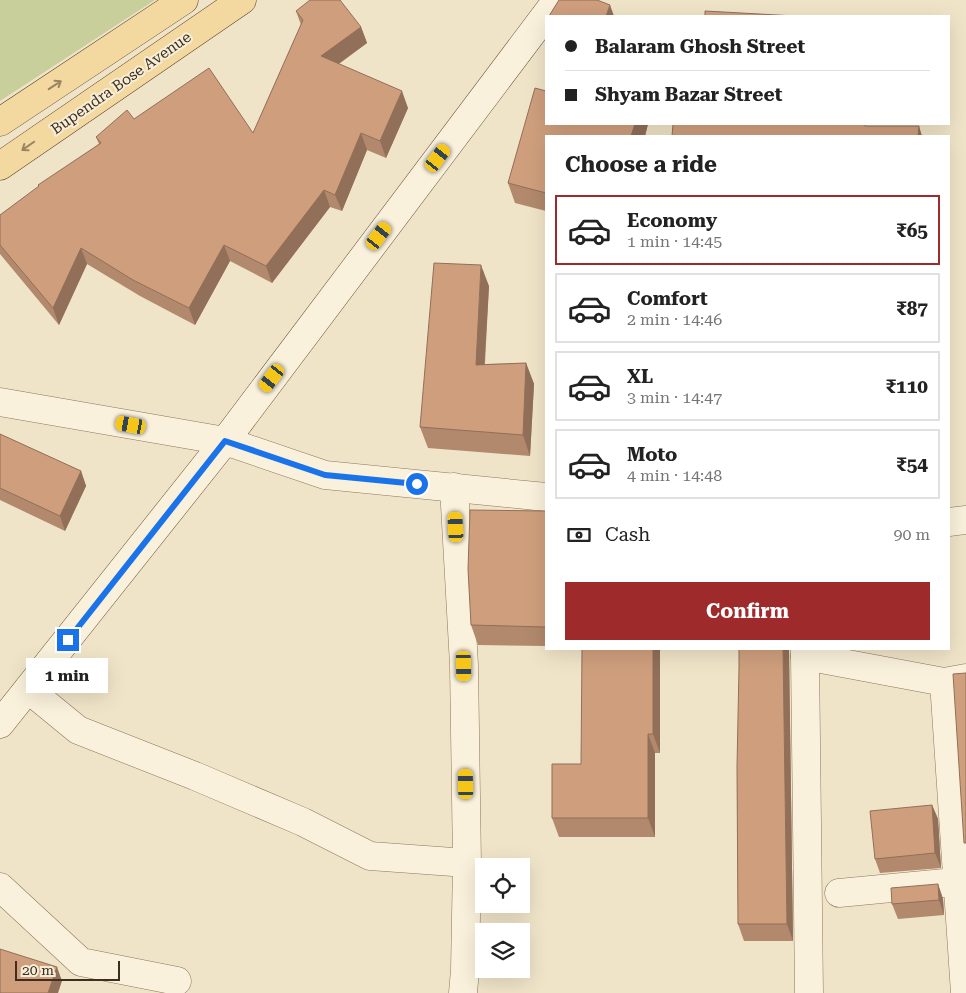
<!DOCTYPE html>
<meta charset="utf-8">
<style>
body{margin:0;font-family:"Roboto Serif",serif;background:#f2f2f2;color:#222;height:100vh;display:flex;flex-direction:column;font-size:19px;white-space:nowrap}
*{box-sizing:border-box;margin:0}
p{font-size:16px;color:#767676}
.icon{flex:none;width:28px;height:28px;fill:none;stroke:currentColor;stroke-width:2;stroke-linecap:round;stroke-linejoin:round}
.map{position:relative;flex:1;overflow:hidden}
.sheet{position:absolute;left:545px;top:135px;width:405px;height:515px;display:flex;flex-direction:column;background:#fff;border-radius:0px;box-shadow:0 5px 20px #0002}
.sheet>*{flex:none}
.hud{position:absolute;left:545px;top:15px;width:405px;height:110px;border-radius:0px;box-shadow:0 5px 20px #0002;display:grid;align-content:center;height:110px;padding:0 20px;background:#fff}
.controls{position:absolute;left:475px;top:858px;display:grid;gap:10px}
.controls a{display:grid;place-items:center;width:55px;height:55px;border-radius:0px;background:#fff;box-shadow:0 5px 20px #0002;font-size:25px}
.scale{position:absolute;left:15px;bottom:12px;width:105px;box-sizing:border-box;padding-left:5px;border:2px solid #3d2e20;border-top:0;font-size:14px;line-height:18px;white-space:nowrap;color:#3d2e20;-webkit-text-stroke:4px #f7eed8;paint-order:stroke}
.end{position:absolute;width:22px;height:22px;margin:-11px;border:6px solid #1a73e8;background:#fff;box-shadow:0 0 0 2px #fff}
.from{border-radius:50%}
.bubble{position:absolute;height:35px;border-radius:0px;background:#fff;box-shadow:0 5px 20px #0002;font-size:16px;font-weight:700;line-height:35px;text-align:center}
.car{position:absolute;width:15px;height:30px;margin:-15px -8px;border-radius:6px;box-shadow:0 0 4px 1px #0007;background:linear-gradient(#f5c518 24%,#345 0 40%,#f5c518 0 76%,#345 0 86%,#f5c518 0)}
.hud b{display:flex;align-items:center;gap:18px;height:48px;font-size:19px}
.hud b+b{border-top:1px solid #e0e0e0}
.hud i{width:12px;height:12px;background:#222}
ul{padding:0;list-style:none}
li{display:flex;align-items:center;gap:15px;height:70px;margin:0 10px 8px;padding:0 10px;border:2px solid #e0e0e0;border-radius:0px}
li div{flex:1}
li b{display:block;font-size:19px}
li em{font-style:normal;font-weight:700}
li.current{border-color:#9e2a2b}
li>.icon{width:45px;height:45px;stroke-width:1.5}
h2{padding:0 20px;font-size:22px;line-height:60px}
.pay{display:flex;align-items:center;gap:12px;height:55px;padding:0 20px;font-size:19px}
.pay p{margin-inline-start:auto}
.cta{display:flex;gap:10px;margin-top:auto;padding:10px 20px}
.cta a{flex:1;height:58px;border-radius:0px;background:#9e2a2b;color:#fff;font-size:20px;font-weight:700;line-height:58px;text-align:center}
.map>svg:first-child{display:block}
</style>
<div class="map">
<svg width="966" height="993" viewBox="0 0 966 993">
<rect width="100%" height="100%" fill="#f0e4c8"/>
<!-- green -->
<polygon fill="#c9cf9b" points="0,0 155,0 0,101"/>
<g fill="none" stroke-linecap="round" stroke-linejoin="round">
<!-- street casing -->
<g stroke="#8d765c" stroke-width="29">
<g id="street">
<polyline points="0,402 225,441 325,475 546,497"/>
<polyline points="454,487 464,665 467,863 465,970 463,993"/>
<polyline points="949,522 966,520"/>
<polyline points="805,649 805,656 944,682 966,678"/>
<polyline points="805,656 809,993"/>
<polyline points="944,682 965,993"/>
<polyline points="28,689 78,730 195,776 303,822 370,856 467,863"/>
<polyline points="0,887 81,962 177,981"/>
<polyline points="839,893 966,881"/>
</g>
</g>
<!-- secondary casing -->
<g stroke="#6f573f" stroke-width="29">
<polyline id="secondary" points="0,724 225,441 557,0"/>
</g>
<!-- primary casing -->
<g stroke="#5b4430" stroke-width="29">
<g id="primary">
<polyline points="0,122 184,0"/>
<polyline points="0,166 242,0"/>
</g>
</g>
<!-- street -->
<use href="#street" stroke="#faf1dc" stroke-width="28"/>
<!-- secondary -->
<use href="#secondary" stroke="#faf1dc" stroke-width="28"/>
<!-- primary -->
<use href="#primary" stroke="#f3d9a0" stroke-width="28"/>
</g>
<!-- wall -->
<g fill="#b2896c">
<polygon points="296,11 361,27 367,43 339,64 408,108 386,158 367,150 342,211 330,207 272,283 230,261 195,325 140,296 87,264 59,325 0,254 0,215 99,144 96,137 134,119 253,133 301,25"/>
<polygon points="546,124 648,124 645,136 546,136 546,211 515,203 508,183"/>
<polygon points="489,286 485,364 526,363 534,384 530,456 428,448 420,427"/>
<polygon points="0,434 81,471 86,486 65,531 0,500"/>
<polygon points="546,511 546,646 478,645 471,625"/>
<polygon points="660,649 660,753 655,753 655,837 559,837 552,818 581,764"/>
<polygon points="789,649 793,941 744,941 738,924 737,767"/>
<polygon points="932,805 938,819 941,868 880,873 875,859"/>
<polygon points="938,884 943,899 944,915 898,919 892,904"/>
</g>
<!-- shaded-wall -->
<g fill="#916f58">
<polygon points="610,5 614,16 606,16"/>
<polygon points="361,27 367,43 327,72 321,56"/>
<polygon points="402,91 408,108 386,158 380,141"/>
<polygon points="635,124 648,124 645,136 631,136"/>
<polygon points="919,126 922,136 918,136"/>
<polygon points="361,133 367,150 342,211 335,195"/>
<polygon points="324,190 330,207 272,283 266,266"/>
<polygon points="224,245 230,261 195,325 189,308"/>
<polygon points="81,248 87,264 59,325 53,308"/>
<polygon points="481,265 489,286 483,386 476,365"/>
<polygon points="526,363 534,384 530,456 523,435"/>
<polygon points="81,471 86,486 65,531 60,516"/>
<polygon points="653,649 660,649 660,753 653,734"/>
<polygon points="783,649 789,649 793,941 787,924"/>
<polygon points="648,734 655,753 655,837 648,818"/>
<polygon points="932,805 938,819 941,868 935,853"/>
<polygon points="938,884 943,899 944,915 939,900"/>
<polygon points="57,967 62,981 58,993 48,993"/>
</g>
<!-- building -->
<g fill="#cf9f7d" stroke="#916f58">
<polygon points="310,0 340,0 361,27 321,56 402,91 380,141 361,133 335,195 324,190 266,266 224,245 189,308 133,280 81,248 53,308 0,245 0,215 39,186 38,185 101,143 96,137 127,110 134,119 209,68 253,133 303,20 296,11"/>
<polygon points="559,0 597,0 610,5 606,16 549,16"/>
<polygon points="705,11 795,16 705,16"/>
<polygon points="535,88 546,91 546,124 635,124 631,136 546,136 546,193 508,183"/>
<polygon points="673,124 865,124 865,126 919,126 918,136 672,136"/>
<polygon points="434,263 481,265 476,365 526,363 523,435 420,427"/>
<polygon points="0,434 81,471 60,516 0,488"/>
<polygon points="470,510 546,511 546,627 471,625 468,569"/>
<polygon points="582,649 653,649 653,734 648,734 648,818 552,818 552,764 581,764"/>
<polygon points="739,649 783,649 787,924 738,924 737,767 739,667"/>
<polygon points="966,673 966,843 964,843 953,674"/>
<polygon points="932,805 935,853 875,859 870,811"/>
<polygon points="938,884 939,900 892,904 891,888"/>
<polygon points="0,949 57,967 48,993 0,993"/>
</g>
<!-- one-way arrows -->
<defs><path id="oneway-shaft" d="M-6 0H5M1.5-3L5.5 0L1.5 3" fill="none" stroke-width="1.6" stroke-linecap="round" stroke-linejoin="round" transform="scale(1.25)"/></defs>
<g stroke="#988460">
<use href="#oneway-shaft" transform="translate(55 85) rotate(-33)"/>
<use href="#oneway-shaft" transform="translate(28 146) rotate(145)"/>
</g>
<g fill="none" stroke-linecap="round" stroke-linejoin="round">
<!-- route -->
<polyline stroke="#1a73e8" stroke-width="6" points="68,640 225,441 325,475 417,484"/>
</g>
<g text-anchor="middle" dominant-baseline="central" stroke-width="4" stroke-linejoin="round" paint-order="stroke">
<!-- street labels -->
<g font-size="15" fill="#3d2e20" stroke="#f7eed8">
<text transform="translate(121 83) rotate(-35)">Bupendra Bose Avenue</text>
</g>
</g>
</svg>
<div class="controls">
<a><svg class="icon" aria-label="locate" viewBox="0 0 24 24"><circle cx="12" cy="12" r="6"/><path d="M12 2v4M12 18v4M2 12h4M18 12h4"/></svg></a>
<a><svg class="icon" aria-label="layers" viewBox="0 0 24 24"><path d="M12 4l9 5-9 5-9-5zM3 14l9 5 9-5"/></svg></a>
</div>
<div class="scale">20 m</div>
<i class="end from" style="left:417px;top:484px"></i>
<i class="end" style="left:68px;top:640px"></i>
<div class="bubble" style="left:26px;top:658px;width:82px">1 min</div>
<i class="car" style="left:438px;top:158px;rotate:37deg"></i>
<i class="car" style="left:379px;top:236px;rotate:37deg"></i>
<i class="car" style="left:272px;top:378px;rotate:217deg"></i>
<i class="car" style="left:131px;top:425px;rotate:280deg"></i>
<i class="car" style="left:456px;top:527px;rotate:357deg"></i>
<i class="car" style="left:464px;top:666px;rotate:179deg"></i>
<i class="car" style="left:466px;top:784px;rotate:359deg"></i>
<div class="hud">
<b><i class="from"></i>Balaram Ghosh Street</b>
<b><i></i>Shyam Bazar Street</b>
</div>
<section class="sheet">
<h2>Choose a ride</h2>
<ul>
<li class="current"><svg class="icon" aria-label="car" viewBox="0 0 24 24"><path d="M5 17H2v-5l4-1 3-4h7l3 4 3 1v5h-3M9 17h6M6 11h13"/><circle cx="7" cy="17" r="2"/><circle cx="17" cy="17" r="2"/></svg><div><b>Economy</b><p>1 min · 14:45</p></div><em>₹65</em></li>
<li><svg class="icon" aria-label="car" viewBox="0 0 24 24"><path d="M5 17H2v-5l4-1 3-4h7l3 4 3 1v5h-3M9 17h6M6 11h13"/><circle cx="7" cy="17" r="2"/><circle cx="17" cy="17" r="2"/></svg><div><b>Comfort</b><p>2 min · 14:46</p></div><em>₹87</em></li>
<li><svg class="icon" aria-label="car" viewBox="0 0 24 24"><path d="M5 17H2v-5l4-1 3-4h7l3 4 3 1v5h-3M9 17h6M6 11h13"/><circle cx="7" cy="17" r="2"/><circle cx="17" cy="17" r="2"/></svg><div><b>XL</b><p>3 min · 14:47</p></div><em>₹110</em></li>
<li><svg class="icon" aria-label="car" viewBox="0 0 24 24"><path d="M5 17H2v-5l4-1 3-4h7l3 4 3 1v5h-3M9 17h6M6 11h13"/><circle cx="7" cy="17" r="2"/><circle cx="17" cy="17" r="2"/></svg><div><b>Moto</b><p>4 min · 14:48</p></div><em>₹54</em></li>
</ul>
<div class="pay"><svg class="icon" aria-label="cash" viewBox="0 0 24 24"><path d="M3 7h18v10H3z"/><circle cx="12" cy="12" r="2"/></svg>Cash<p>90 m</p></div>
<div class="cta"><a>Confirm</a></div>
</section>
</div>
